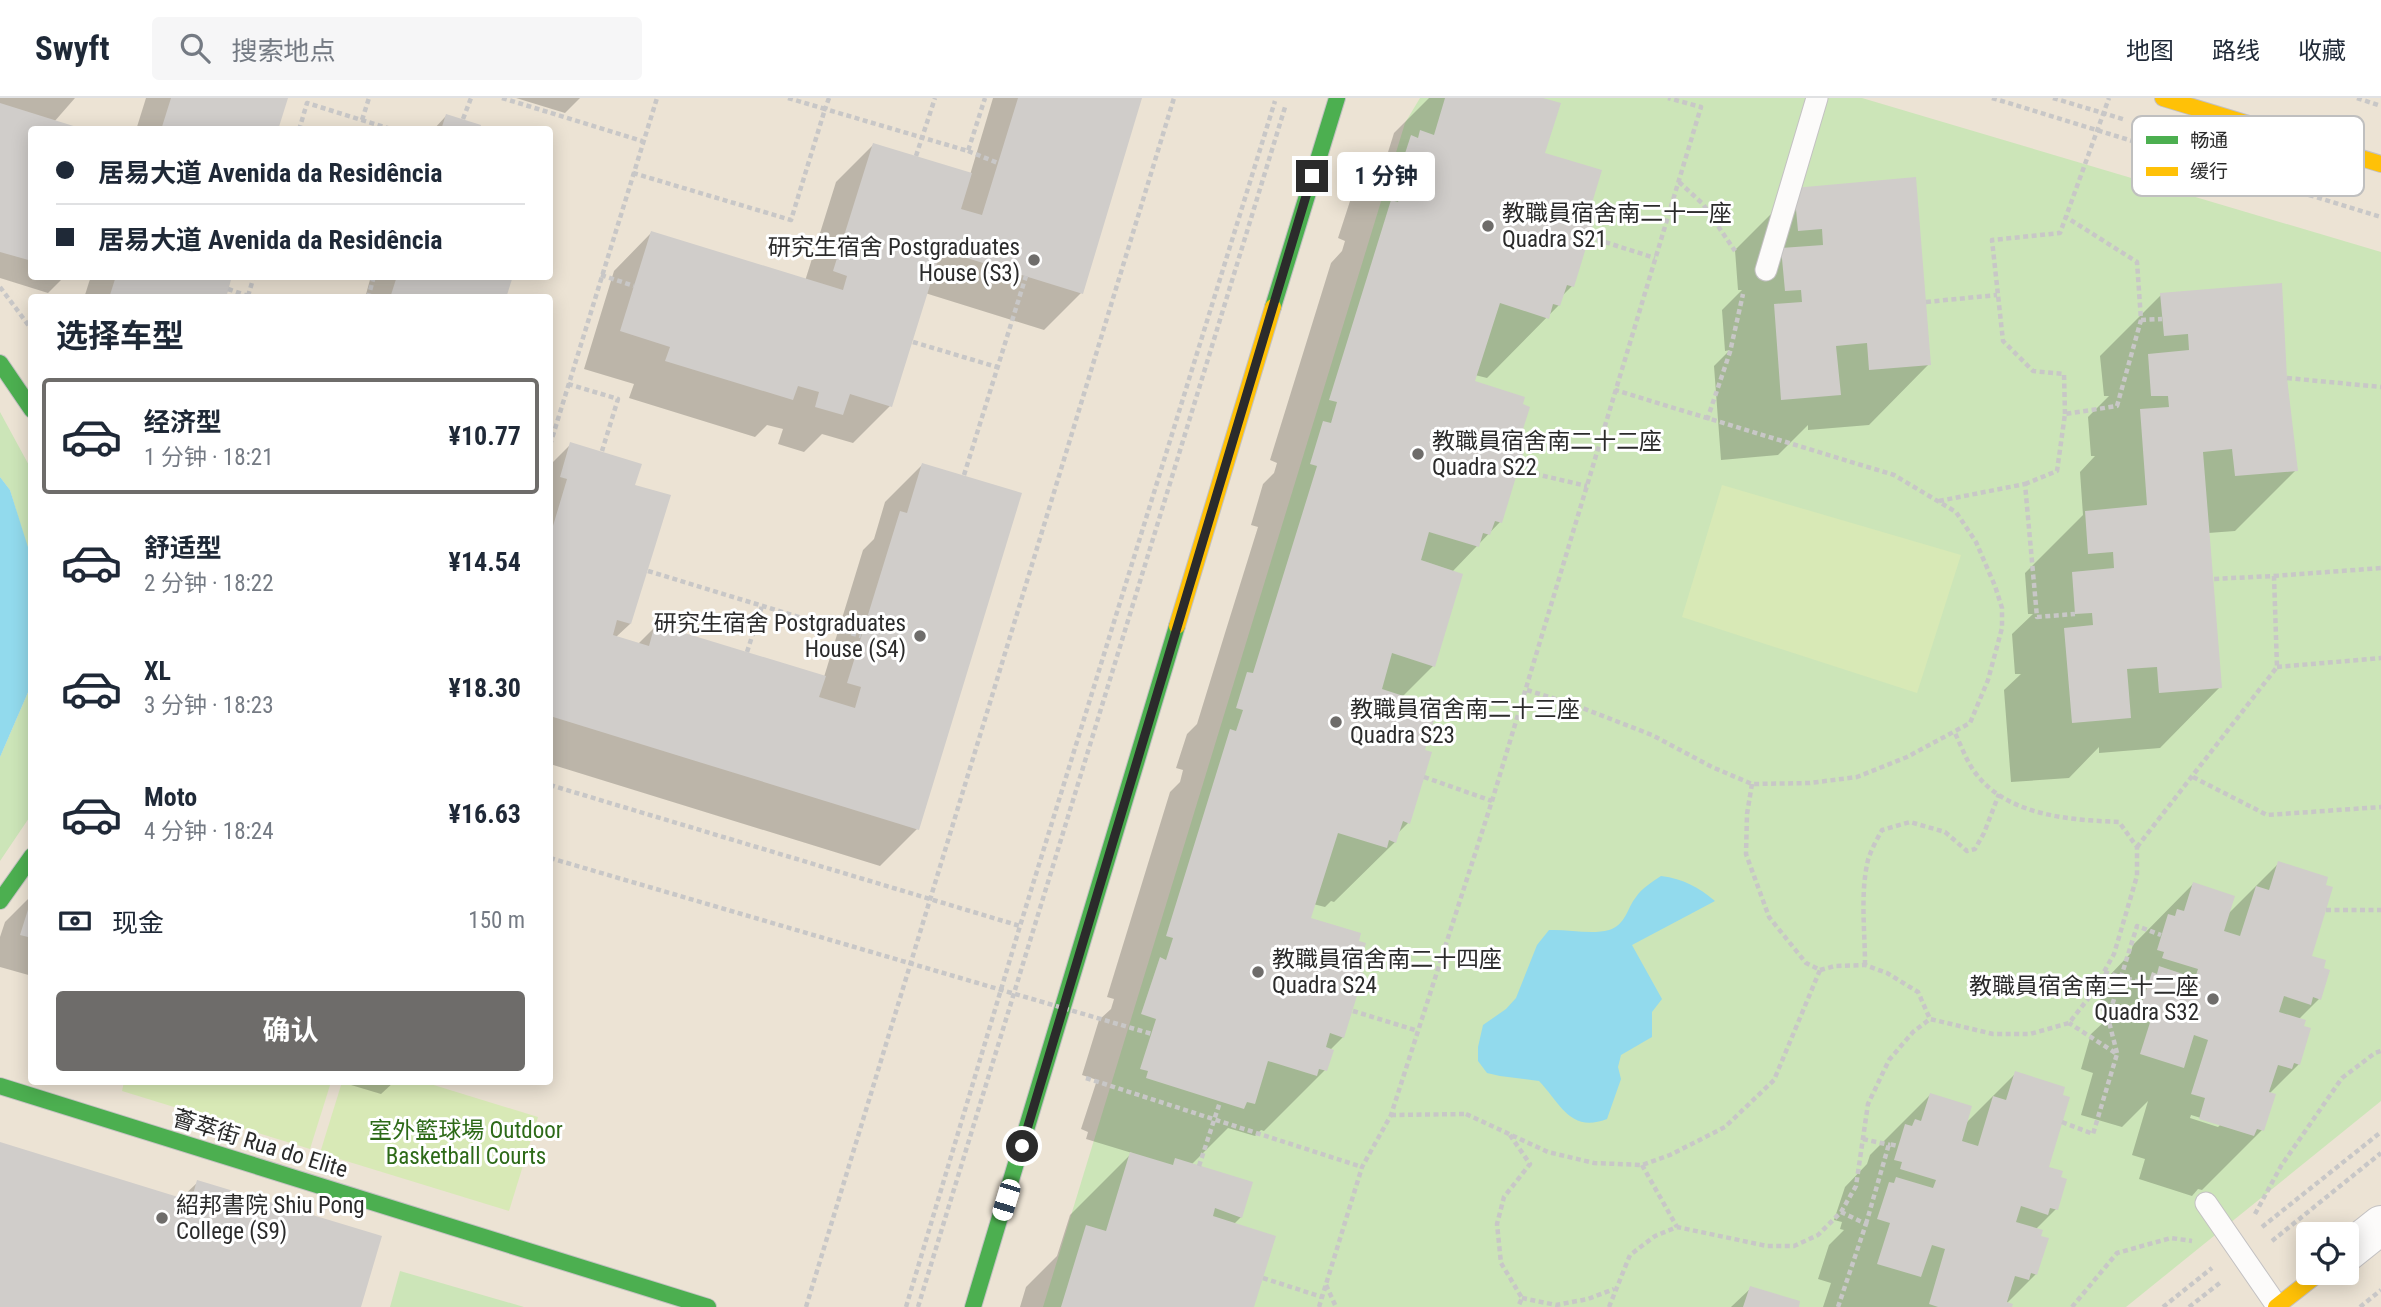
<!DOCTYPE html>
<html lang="zh">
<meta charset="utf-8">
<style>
body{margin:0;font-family:"Roboto Condensed","Noto Sans SC",sans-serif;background:#f6f6f7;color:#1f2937;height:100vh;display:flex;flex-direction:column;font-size:26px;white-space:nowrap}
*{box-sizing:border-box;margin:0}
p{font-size:23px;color:#747a83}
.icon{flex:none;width:38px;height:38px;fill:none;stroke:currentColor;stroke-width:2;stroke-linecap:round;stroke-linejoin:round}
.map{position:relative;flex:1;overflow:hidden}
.drawer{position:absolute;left:28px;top:196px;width:525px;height:791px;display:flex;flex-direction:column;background:#fff;border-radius:7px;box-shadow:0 4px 18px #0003}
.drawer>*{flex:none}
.hud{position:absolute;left:28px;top:28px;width:525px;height:154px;border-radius:7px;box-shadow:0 4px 18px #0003;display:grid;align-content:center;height:154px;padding:0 28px;background:#fff}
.buttons{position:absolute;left:2296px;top:1124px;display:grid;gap:14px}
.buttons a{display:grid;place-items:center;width:63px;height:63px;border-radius:7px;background:#fff;box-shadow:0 4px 18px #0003;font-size:35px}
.end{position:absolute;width:32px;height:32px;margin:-16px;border:9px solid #2b2b2b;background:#fff;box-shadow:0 0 0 4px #fff}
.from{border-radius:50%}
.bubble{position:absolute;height:49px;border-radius:7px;background:#fff;box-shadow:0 4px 18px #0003;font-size:23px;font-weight:700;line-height:49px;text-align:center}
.car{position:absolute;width:21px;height:42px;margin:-21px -10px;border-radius:9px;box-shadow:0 0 5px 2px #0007;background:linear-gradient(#fff 24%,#345 0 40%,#fff 0 76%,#345 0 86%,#fff 0)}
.hud b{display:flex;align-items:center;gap:24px;height:66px;font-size:26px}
.hud b+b{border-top:2px solid #e0e1e3}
.hud i{width:18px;height:18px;background:#1f2937}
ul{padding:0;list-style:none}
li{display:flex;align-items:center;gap:21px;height:116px;margin:0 14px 10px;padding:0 14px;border:4px solid transparent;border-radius:7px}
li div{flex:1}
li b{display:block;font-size:26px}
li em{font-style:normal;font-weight:700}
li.selected{border-color:#6e6c6a}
li>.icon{width:63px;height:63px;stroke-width:1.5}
h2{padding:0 28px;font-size:32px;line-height:84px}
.pay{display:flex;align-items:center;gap:18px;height:77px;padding:0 28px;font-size:26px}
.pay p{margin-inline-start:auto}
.cta{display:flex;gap:14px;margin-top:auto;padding:14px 28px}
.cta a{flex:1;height:80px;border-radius:7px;background:#6e6c6a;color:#fff;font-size:28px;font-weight:700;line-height:80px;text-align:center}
header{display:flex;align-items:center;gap:42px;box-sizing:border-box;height:98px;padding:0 35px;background:#fff;border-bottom:2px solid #e0e1e3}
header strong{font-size:33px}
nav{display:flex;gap:38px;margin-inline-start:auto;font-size:24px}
.search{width:490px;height:63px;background:#f6f6f7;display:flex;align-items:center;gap:18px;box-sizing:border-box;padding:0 24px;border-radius:7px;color:#747a83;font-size:26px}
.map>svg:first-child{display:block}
</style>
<header>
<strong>Swyft</strong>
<div class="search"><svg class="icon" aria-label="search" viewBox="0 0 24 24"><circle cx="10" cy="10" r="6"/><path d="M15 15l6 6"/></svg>搜索地点</div>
<nav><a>地图</a><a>路线</a><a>收藏</a></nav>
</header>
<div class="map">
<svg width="2381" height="1209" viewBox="0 0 2381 1209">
<rect width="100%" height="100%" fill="#e9e5e0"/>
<!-- education -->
<path fill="#ece3d4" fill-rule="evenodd" d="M0,0H2381V1209H0ZM32,32H550V178H32ZM32,200H550V984H32ZM2308,1136H2347V1174H2308Z"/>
<!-- green -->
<g fill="#cce5b8">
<polygon points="1420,0 1862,0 2381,154 2381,1003 2126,1209 1043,1209 1405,25"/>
<polygon points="0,314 31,371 31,462 10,392 0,379"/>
<polygon points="31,548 31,717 0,763 0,659 29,592"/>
<polygon points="400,1173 524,1209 390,1209"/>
</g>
<!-- pitch -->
<g fill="#d8e9b6">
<polygon points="1722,387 1961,457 1917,595 1682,519"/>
<polygon points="124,984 331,984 310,1051 122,993"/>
<polygon points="342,984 424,984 538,1019 509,1113 320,1055"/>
</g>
<!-- water -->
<g fill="#92daed">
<polygon points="0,379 10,392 32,462 29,592 0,659"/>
<path d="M1661,778C1684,781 1698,789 1715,803L1632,847L1662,901L1652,914V939L1621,957L1618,969L1621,981L1607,1021C1570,1035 1561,1006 1539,983L1500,978L1487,975L1478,963V949L1483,927L1506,911L1516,900L1537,847L1549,832C1568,831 1591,837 1609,832C1626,827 1627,810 1636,799C1642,790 1652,784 1661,778Z"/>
</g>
<!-- shadow -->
<g fill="#0003" fill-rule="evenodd">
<polygon points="0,0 75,0 54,24 79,32 32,32 32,178 65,178 48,195 0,180"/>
<polygon points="146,0 286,0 276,32 136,32"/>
<polygon points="516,0 580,0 565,15"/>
<polygon points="993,0 1141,0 1081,195 1044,232 925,195 890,308 853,345 822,336 804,354 778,346 783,331 767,327 755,339 629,300 634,286 584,271 614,173 651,135 805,183 836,84 873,47 970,77"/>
<polygon points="1429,0 1538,0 1543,56 1587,116 1572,188 1561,199 1559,207 1487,280 1475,277 1473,284 1517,345 1500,424 1452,474 1433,568 1402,599 1423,653 1408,725 1397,736 1395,744 1334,804 1331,803 1325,809 1313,806 1309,821 1355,874 1343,939 1330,952 1325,972 1264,1033 1261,1032 1255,1038 1228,1030 1191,1067 1241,1119 1233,1127 1253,1209 1020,1209 1026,1189 1057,1158 1070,1117 1132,1055 1086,1041 1088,1034 1081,1031 1097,982 1082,977 1099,922 1111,911 1114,901 1107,899 1170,694 1180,684 1183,672 1176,670 1187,636 1197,626 1225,535 1258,429 1251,427 1263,386 1274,375 1277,365 1270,362 1331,165 1342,153 1345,143 1338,140 1351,100 1384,67 1394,35"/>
<polygon points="446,18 478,32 433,32"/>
<polygon points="1795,92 1929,266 1869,327 1808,332 1808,327 1778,357 1721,362 1714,268 1730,252 1725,253 1722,212 1742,192 1738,192 1735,152"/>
<polygon points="91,178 230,178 224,200 84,200"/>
<polygon points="371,178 511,178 505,200 365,200"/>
<polygon points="2161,197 2285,280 2296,372 2235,433 2208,435 2220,589 2160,650 2099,655 2099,649 2069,680 2011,684 2004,592 2021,576 2015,576 2012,536 2033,516 2028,516 2025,475 2083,417 2080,374 2095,358 2091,358 2088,319 2109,298 2104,298 2100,258"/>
<polygon points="571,346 633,388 630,526 616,539 638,546 656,528 824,579 863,452 874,441 885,404 922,367 917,731 880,768 550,666 550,367"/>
<path d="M2279,765L2310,859L2319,901L2299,921V966L2269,996L2262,1032L2202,1092L2198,1091L2192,1098L2139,1081L2145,1061L2132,1057L2148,1003L2122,1029L2081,1017L2093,975L2081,971L2091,936L2106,922L2102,921L2104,914L2097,912L2108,879L2130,856L2133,847L2193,786L2228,816ZM2191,1017L2221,1026L2218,1029L2190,1020Z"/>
<polygon points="32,797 32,878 0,869 0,839 5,824"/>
<polygon points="2016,975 2047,1070 2056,1111 2036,1131 2036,1176 2006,1206 2010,1209 1823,1209 1831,1185 1818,1181 1829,1147 1844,1132 1840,1131 1842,1124 1834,1122 1845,1089 1867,1066 1870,1057 1930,997 1965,1026"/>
<polygon points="341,984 394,984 381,996"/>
<polygon points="0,1046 180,1101 198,1084 359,1209 0,1209"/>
<polygon points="1751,1190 1797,1209 1731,1209"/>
</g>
<!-- building -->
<g fill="#d0cdca">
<polygon points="171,0 288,0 278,32 161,32"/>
<polygon points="1018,0 1142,0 1083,196 941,152 892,309 850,296 843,317 815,309 819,294 798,288 793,302 665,263 670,249 620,233 651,133 843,192 847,178 833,173 873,45 972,75 961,111 982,117"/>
<polygon points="1445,0 1543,0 1561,5 1545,55 1602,72 1589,115 1596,117 1574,189 1567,187 1560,208 1553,206 1549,221 1500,205 1475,283 1525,299 1523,306 1530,309 1519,344 1526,346 1502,425 1495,423 1490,437 1483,435 1479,449 1429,434 1421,462 1463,476 1435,569 1392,555 1382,591 1431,607 1429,614 1436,616 1425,652 1432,654 1410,726 1403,723 1396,745 1389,742 1387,750 1338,735 1311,820 1361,835 1359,843 1366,845 1357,873 1364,875 1344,940 1330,935 1326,949 1334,952 1327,973 1319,971 1317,978 1268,963 1255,1006 1247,1004 1244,1011 1146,980 1148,973 1140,971 1156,921 1141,916 1160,859 1166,862 1173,840 1166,838 1230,631 1236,633 1243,612 1236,610 1247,574 1253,575 1317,368 1310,366 1323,323 1331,325 1337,304 1329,302 1391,102 1398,104 1405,82 1397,80 1411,37 1418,40 1420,32 1434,37"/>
<polygon points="0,5 83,31 32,32 32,163 0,154"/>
<polygon points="446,16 481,27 480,32 441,32"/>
<polygon points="1916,79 1931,267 1869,272 1867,245 1836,248 1841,297 1781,302 1774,206 1802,204 1801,192 1785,193 1781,150 1823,147 1822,131 1798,133 1794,90"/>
<polygon points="116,178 232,178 226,200 109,200"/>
<polygon points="397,178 513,178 506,200 390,200"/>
<polygon points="2282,185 2287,280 2298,373 2235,378 2232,351 2203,354 2222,590 2159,595 2157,569 2127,571 2131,620 2072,625 2064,530 2093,527 2092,515 2075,516 2072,474 2114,470 2113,454 2088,456 2085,413 2147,407 2140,311 2169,309 2168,298 2151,298 2148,256 2189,252 2188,236 2164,238 2160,195"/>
<polygon points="570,344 642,366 635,387 671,397 631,526 617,522 613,537 649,548 655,526 826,578 819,599 855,610 861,589 847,585 900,413 907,415 922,365 1022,395 919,732 550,618 550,438 567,381 560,379"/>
<polygon points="2278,763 2328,779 2326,787 2333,789 2312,858 2326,862 2324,870 2330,872 2321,902 2313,899 2311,907 2284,898 2279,914 2306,922 2304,928 2311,930 2300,967 2294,965 2292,971 2278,967 2269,994 2276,996 2264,1033 2257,1031 2254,1038 2199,1021 2205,1000 2191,996 2208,942 2194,937 2184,970 2140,956 2153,915 2140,911 2152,874 2157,876 2159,868 2195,880 2198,871 2162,860 2164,854 2157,852 2168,816 2175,818 2177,811 2184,813 2193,784 2235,798 2224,833 2240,838 2256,788 2269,792"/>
<polygon points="31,802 32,802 32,840 20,837"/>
<polygon points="2015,973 2065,989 2063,997 2070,999 2049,1069 2063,1073 2061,1079 2067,1081 2058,1112 2050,1110 2048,1117 2021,1108 2016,1124 2043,1132 2041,1138 2049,1140 2037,1177 2031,1175 2029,1182 2015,1178 2007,1204 2013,1206 2012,1209 1938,1209 1929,1206 1945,1151 1932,1147 1921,1179 1877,1166 1890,1125 1877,1121 1889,1084 1894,1085 1896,1079 1933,1090 1936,1082 1900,1071 1902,1064 1894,1062 1905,1026 1912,1028 1915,1021 1921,1023 1930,995 1972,1008 1962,1043 1978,1048 1993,998 2006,1002"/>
<polygon points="0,1044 191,1103 197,1082 382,1138 361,1209 0,1209"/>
<polygon points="1130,1054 1173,1067 1175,1060 1253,1084 1242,1120 1215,1110 1213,1118 1276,1138 1254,1209 1061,1209 1086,1127 1106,1133"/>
<polygon points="1750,1188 1800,1203 1799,1209 1743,1209"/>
</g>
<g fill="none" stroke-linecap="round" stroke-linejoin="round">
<!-- lane casing -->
<g stroke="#c3c1c2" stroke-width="23">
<g id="lane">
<polyline points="1766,172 1817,0"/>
<polyline points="2206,1105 2277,1208"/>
</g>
</g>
<!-- street casing -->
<g stroke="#c3c1c2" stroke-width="40">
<polyline id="street" points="2347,1154 2381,1127"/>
</g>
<!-- fast casing -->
<g stroke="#c3c1c2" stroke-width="18">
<g id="fast">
<polyline points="1273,209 1337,0"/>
<polyline points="0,265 32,312"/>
<polyline points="0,803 32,758"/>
<polyline points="0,988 708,1209"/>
<polyline points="973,1209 1177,528"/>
</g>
</g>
<!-- slow casing -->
<g stroke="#c3c1c2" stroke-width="18">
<g id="slow">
<polyline points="2163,0 2381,66"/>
<polyline points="1177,528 1273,209"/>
<polyline points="2276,1209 2321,1174"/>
</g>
</g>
<!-- path -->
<g stroke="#c8c7c7" stroke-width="4.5" stroke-dasharray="5 3.5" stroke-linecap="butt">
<polyline points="502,0 642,43"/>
<polyline points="829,0 825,11 968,53 985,0"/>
<polyline points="1992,0 2381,119"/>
<polyline points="2053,0 2126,22"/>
<polyline points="2357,0 2381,8"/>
<polyline points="463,21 471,0"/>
<polyline points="362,22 369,0"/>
<polyline points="278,30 283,32"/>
<polyline points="299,32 307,5 394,32"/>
<polyline points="968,53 998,65"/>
<polyline points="916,58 935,0"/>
<polyline points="633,75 791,122 825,11 788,0"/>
<polyline points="1679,84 1703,106 1735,153"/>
<polyline points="1589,139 1655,160"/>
<polyline points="601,177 634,188"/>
<polyline points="0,189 32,232"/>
<polyline points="228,191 254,200"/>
<polyline points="248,198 254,178"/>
<polyline points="368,200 374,178"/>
<polyline points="1926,204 1997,197"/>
<polyline points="2141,222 2162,221"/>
<polyline points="913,244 997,269"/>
<polyline points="2287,280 2381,289"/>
<polyline points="568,286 618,301 602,353"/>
<polyline points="2065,316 2064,276 2033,273 2003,243 1992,142 2060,135 2109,0"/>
<polyline points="1707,322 1730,254 1743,196"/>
<polyline points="550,347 657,0"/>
<polyline points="1518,372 1587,388"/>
<polyline points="964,377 1026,178"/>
<polyline points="2025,386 2057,373 2065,316 2117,308 2141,222 2137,164 2066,119"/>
<polyline points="1939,403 2025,386 2037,519 2075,516"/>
<polyline points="648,473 861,538"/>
<polyline points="2274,478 2381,470"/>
<polyline points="747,554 762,508"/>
<polyline points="2277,569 2381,560"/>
<polyline points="1527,592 1572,606 1652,637 1712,669 1752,686 1810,685 1857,679 1907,659 1970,625 1988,582 2002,530 2002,510 1995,488 1976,444 1956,414 1894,377 1615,292"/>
<polyline points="1424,679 1492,703"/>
<polyline points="2193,679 2267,717 2381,709"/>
<polyline points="550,687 1020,828"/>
<polyline points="2137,749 2277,569 2274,478 2213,481"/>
<polyline points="2326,812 2381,812"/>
<path d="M1865,867C1865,832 1860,796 1868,762C1871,752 1877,741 1882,732L1910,724L1945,734L1967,753L1975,751L1984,735L1999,696"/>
<polyline points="1820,872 1835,868 1865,867 1887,875 1918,894 1930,921"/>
<polyline points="2104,874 2121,879 2137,828 2161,837"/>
<polyline points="1353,913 1418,933"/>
<polyline points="2117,955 2108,920 2121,879 2148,886"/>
<polyline points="1086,980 1362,1069"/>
<polyline points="1466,1016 1548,1054 1594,1065 1642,1067 1670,1057 1725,1029 1774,982 1820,872 1806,865 1769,819 1746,756 1747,716 1752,686"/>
<polyline points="1391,1017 1467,1016"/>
<polyline points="2062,1024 2093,1036 2117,956 2069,925"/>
<polyline points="1510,1037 1530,1066 1504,1099 1497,1126 1501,1165 1522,1200 1518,1209"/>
<polyline points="1863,1041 1890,1047"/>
<polyline points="1642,1067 1677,1129"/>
<polyline points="1199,1068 1220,1004"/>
<polyline points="2255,1116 2281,1068 2342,980 2375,955 2381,953"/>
<polyline points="1866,1126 1889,1046 1898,1048"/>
<polyline points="2262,1129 2381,1034"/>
<polyline points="2272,1143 2381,1055"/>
<polyline points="1263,1180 1322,1199"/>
<polyline points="1326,1187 1336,1209"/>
<polyline points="1522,1200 1556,1207 1588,1201 1614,1191"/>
<polyline points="806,1209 1174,0"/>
<polyline points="906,1209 1020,828 1275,3"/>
<polyline points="918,1209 1286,6"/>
<polyline points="1319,1209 1362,1069 1391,1017 1492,703 1701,9 1668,0"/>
<path d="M1609,1209L1630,1157L1655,1138L1677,1129L1767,1148H1794L1818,1137L1841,1114L1856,1088L1868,1006L1889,962L1913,934L1930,921L1993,936H2030L2069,925L2091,897L2114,856L2137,778V749L2119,724C2071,722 2009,718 1977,677C1967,665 1961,647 1954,633"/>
<polyline points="1838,1209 1866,1126 1841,1114"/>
<polyline points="2072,1209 2117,1155 2171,1140 2192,1143"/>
<polyline points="2163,1209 2212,1170"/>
<polyline points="2189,1209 2221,1184"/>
<polyline points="2360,1209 2381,1192"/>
</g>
<!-- lane -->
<use href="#lane" stroke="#fcfbfa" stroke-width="21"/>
<!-- street -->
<use href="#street" stroke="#fcfbfa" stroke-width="38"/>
<!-- fast -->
<use href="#fast" stroke="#4caf50" stroke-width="16"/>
<!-- slow -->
<use href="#slow" stroke="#ffc107" stroke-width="16"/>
<!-- path-bridge -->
<polyline stroke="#c8c7c7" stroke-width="4.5" stroke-dasharray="5 3.5" stroke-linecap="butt" points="550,760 1152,936"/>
</g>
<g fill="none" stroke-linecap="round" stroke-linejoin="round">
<!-- route -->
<polyline stroke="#2b2b2b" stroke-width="9" points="1022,1048 1312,78"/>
</g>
<!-- markers -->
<g fill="#6e6c6a" stroke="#fff" stroke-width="2.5">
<circle cx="1488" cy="128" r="7"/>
<circle cx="1034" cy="162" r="7"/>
<circle cx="1418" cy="356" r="7"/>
<circle cx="920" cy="538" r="7"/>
<circle cx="1336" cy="624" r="7"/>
<circle cx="1258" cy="874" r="7"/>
<circle cx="2213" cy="901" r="7"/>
<circle cx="162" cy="1120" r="7"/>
</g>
<g text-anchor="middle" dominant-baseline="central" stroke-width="6" stroke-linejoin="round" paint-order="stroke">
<!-- poi labels -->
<g font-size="23" fill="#2b2b2b" stroke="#fff" text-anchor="start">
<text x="1502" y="115">教職員宿舍南二十一座<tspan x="1502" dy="26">Quadra S21</tspan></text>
<text x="1020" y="149" text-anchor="end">研究生宿舍 Postgraduates<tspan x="1020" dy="26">House (S3)</tspan></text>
<text x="1432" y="343">教職員宿舍南二十二座<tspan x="1432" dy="26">Quadra S22</tspan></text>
<text x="906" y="525" text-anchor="end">研究生宿舍 Postgraduates<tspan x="906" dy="26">House (S4)</tspan></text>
<text x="1350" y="611">教職員宿舍南二十三座<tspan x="1350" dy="26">Quadra S23</tspan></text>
<text x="1272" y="861">教職員宿舍南二十四座<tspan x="1272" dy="26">Quadra S24</tspan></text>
<text x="2199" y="888" text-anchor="end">教職員宿舍南三十二座<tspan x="2199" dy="26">Quadra S32</tspan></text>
<text x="176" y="1107">紹邦書院 Shiu Pong<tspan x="176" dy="26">College (S9)</tspan></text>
</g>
<!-- park labels -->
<g font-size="23" fill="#2d6a18" stroke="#fff">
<text x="466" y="1032">室外籃球場 Outdoor<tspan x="466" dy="26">Basketball Courts</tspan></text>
</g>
<!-- street labels -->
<g font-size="23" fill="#2b2b2b" stroke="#fff">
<text transform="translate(260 1046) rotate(17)">薈萃街 Rua do Elite</text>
</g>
</g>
<!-- legend -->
<rect x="2132" y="18" width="232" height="80" rx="10" fill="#fff" stroke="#bfbfbf" stroke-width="2"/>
<rect x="2146" y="38" width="32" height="8" fill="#4caf50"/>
<rect x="2146" y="69" width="32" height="9" fill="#ffc107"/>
<g font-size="19" fill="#2b2b2b">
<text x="2190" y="49">畅通</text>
<text x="2190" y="80">缓行</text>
</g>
</svg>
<div class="buttons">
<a><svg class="icon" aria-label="locate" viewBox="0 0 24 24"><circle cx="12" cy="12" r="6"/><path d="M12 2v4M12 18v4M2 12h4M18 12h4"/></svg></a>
</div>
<i class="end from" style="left:1022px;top:1048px"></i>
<i class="end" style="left:1312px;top:78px"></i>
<div class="bubble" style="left:1337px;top:54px;width:98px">1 分钟</div>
<i class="car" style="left:1006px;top:1102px;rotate:197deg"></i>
<div class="hud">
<b><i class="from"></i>居易大道 Avenida da Residência</b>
<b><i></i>居易大道 Avenida da Residência</b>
</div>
<section class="drawer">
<h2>选择车型</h2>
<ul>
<li class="selected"><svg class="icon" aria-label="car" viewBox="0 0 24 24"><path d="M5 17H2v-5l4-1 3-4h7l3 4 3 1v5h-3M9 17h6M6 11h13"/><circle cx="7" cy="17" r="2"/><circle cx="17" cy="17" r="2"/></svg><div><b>经济型</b><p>1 分钟 · 18:21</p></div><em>¥10.77</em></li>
<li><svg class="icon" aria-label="car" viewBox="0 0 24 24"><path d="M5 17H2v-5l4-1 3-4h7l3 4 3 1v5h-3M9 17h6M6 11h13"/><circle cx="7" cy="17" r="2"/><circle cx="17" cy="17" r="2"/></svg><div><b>舒适型</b><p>2 分钟 · 18:22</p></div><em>¥14.54</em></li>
<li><svg class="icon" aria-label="car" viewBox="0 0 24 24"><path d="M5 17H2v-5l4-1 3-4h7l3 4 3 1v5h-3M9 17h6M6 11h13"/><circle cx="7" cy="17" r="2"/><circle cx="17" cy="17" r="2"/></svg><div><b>XL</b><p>3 分钟 · 18:23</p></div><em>¥18.30</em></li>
<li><svg class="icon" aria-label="car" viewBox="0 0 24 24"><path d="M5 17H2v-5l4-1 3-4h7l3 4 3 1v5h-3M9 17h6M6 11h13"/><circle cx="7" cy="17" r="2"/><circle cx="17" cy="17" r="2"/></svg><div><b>Moto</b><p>4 分钟 · 18:24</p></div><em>¥16.63</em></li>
</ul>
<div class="pay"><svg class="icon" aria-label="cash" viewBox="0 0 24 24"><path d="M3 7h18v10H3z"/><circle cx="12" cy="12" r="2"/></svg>现金<p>150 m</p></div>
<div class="cta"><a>确认</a></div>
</section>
</div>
